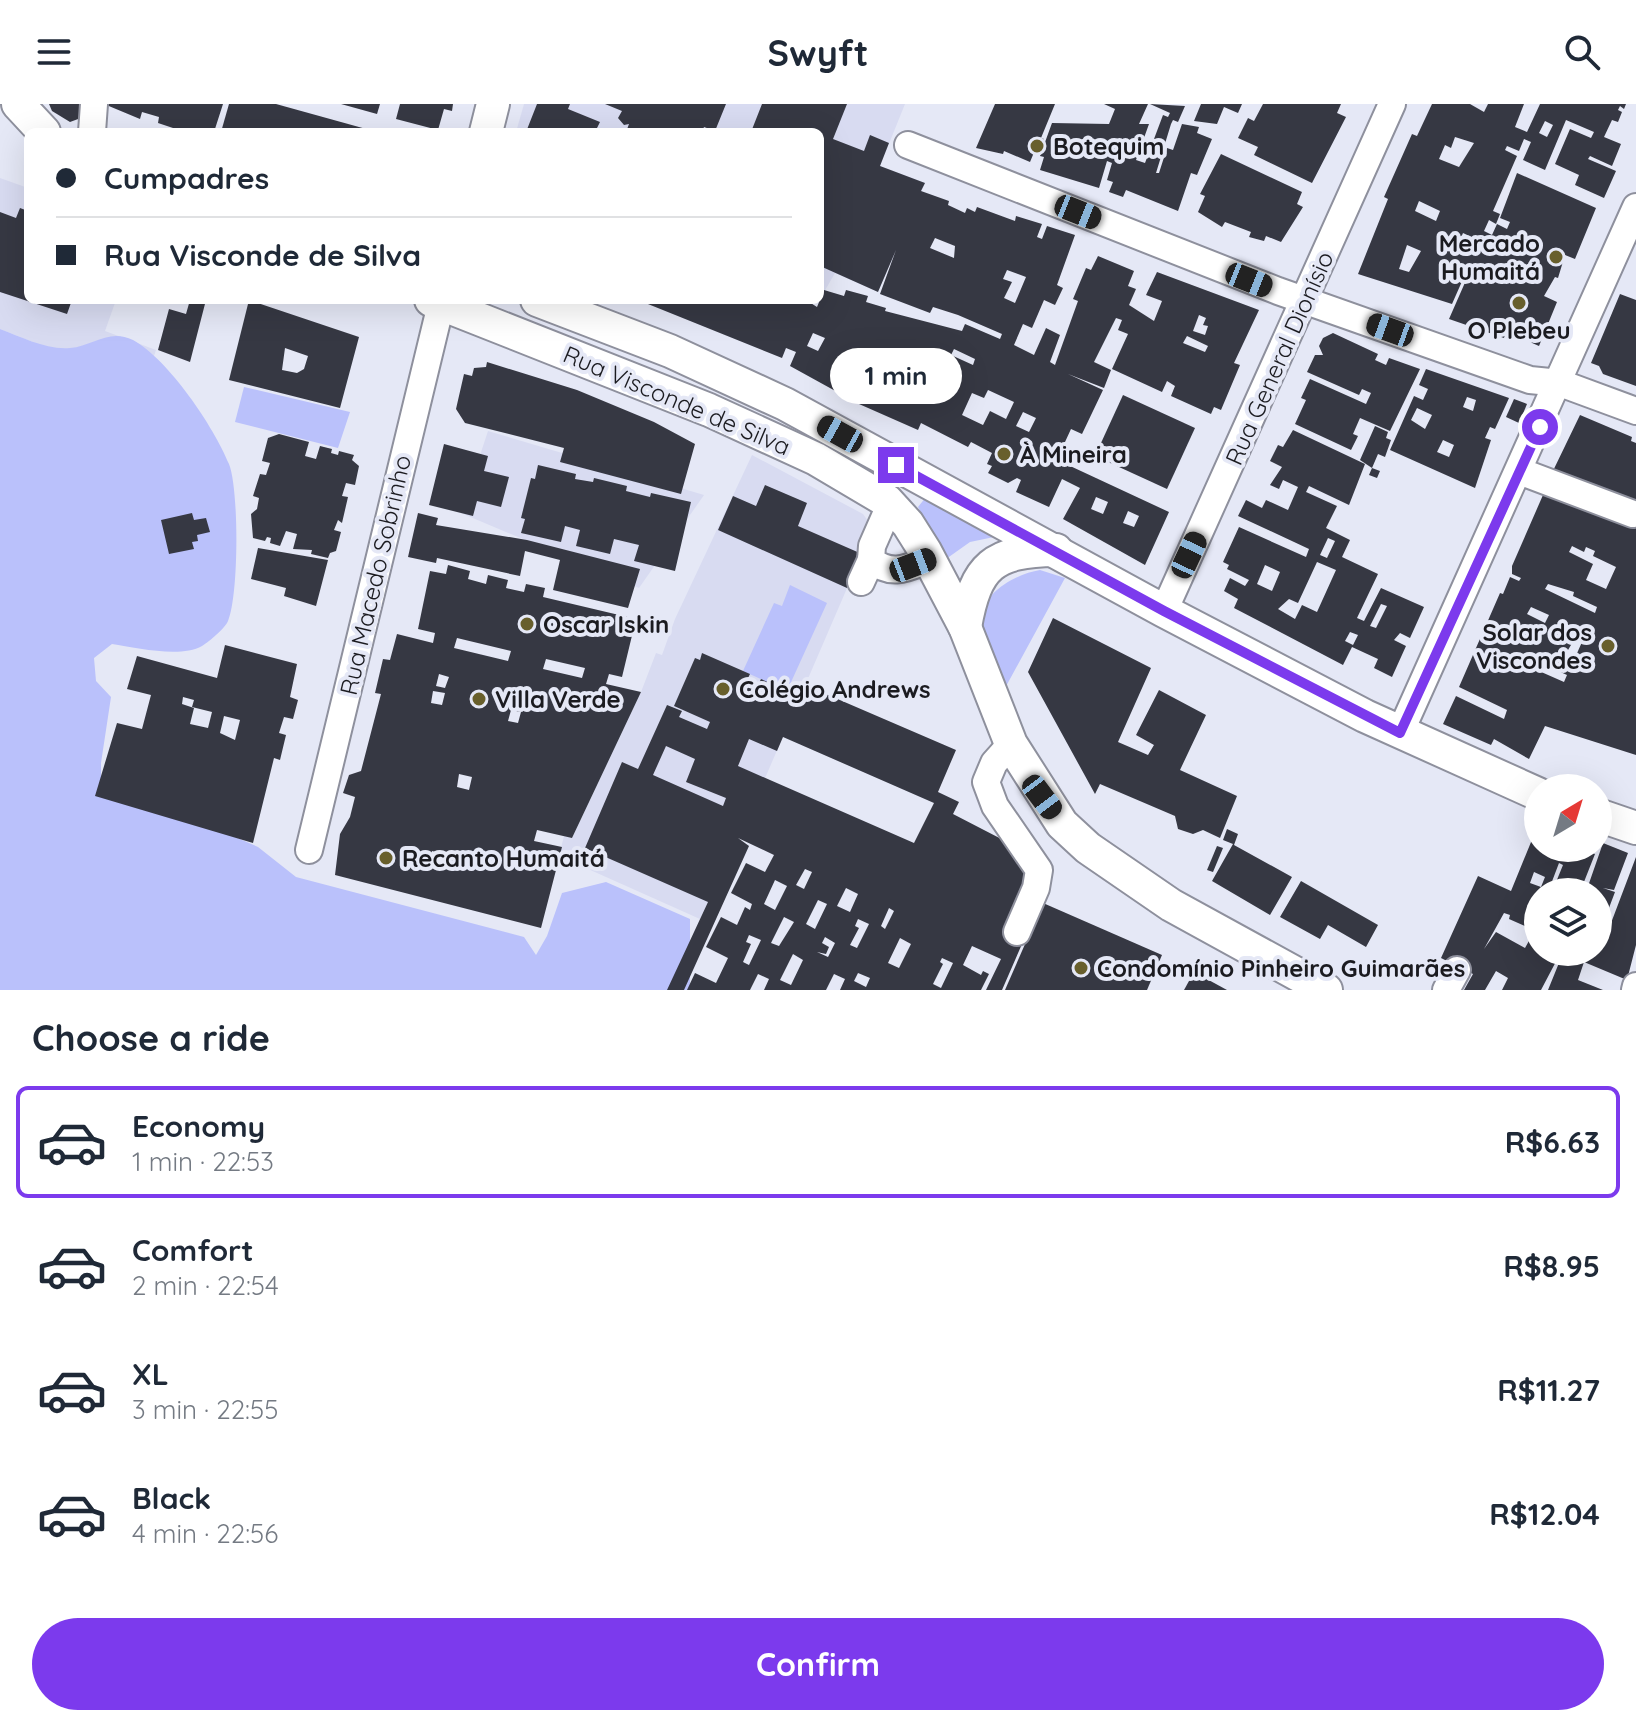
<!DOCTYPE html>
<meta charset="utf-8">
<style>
body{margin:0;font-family:Quicksand,sans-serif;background:#f2f2f3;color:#1f2937;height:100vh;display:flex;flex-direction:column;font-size:30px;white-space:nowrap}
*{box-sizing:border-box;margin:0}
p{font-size:26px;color:#747a83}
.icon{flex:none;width:44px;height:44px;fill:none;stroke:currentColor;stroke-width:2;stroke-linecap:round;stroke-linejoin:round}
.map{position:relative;height:886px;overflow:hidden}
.side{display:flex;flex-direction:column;background:#fff;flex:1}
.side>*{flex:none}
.top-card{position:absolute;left:24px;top:24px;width:800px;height:176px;border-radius:12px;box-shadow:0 8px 32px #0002;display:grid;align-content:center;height:176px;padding:0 32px;background:#fff}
.needle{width:52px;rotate:38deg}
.tools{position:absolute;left:1524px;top:670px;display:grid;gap:16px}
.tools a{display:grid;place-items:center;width:88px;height:88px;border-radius:50%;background:#fff;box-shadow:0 8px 32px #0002;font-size:40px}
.end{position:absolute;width:36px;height:36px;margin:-18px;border:10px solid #7c3aed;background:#fff;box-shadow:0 0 0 4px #fff}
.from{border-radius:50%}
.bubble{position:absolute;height:56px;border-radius:28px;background:#fff;box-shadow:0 8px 32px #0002;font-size:26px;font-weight:700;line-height:56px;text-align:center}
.car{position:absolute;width:24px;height:48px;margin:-24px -12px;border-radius:10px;box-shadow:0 0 6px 2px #0007;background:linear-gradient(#222 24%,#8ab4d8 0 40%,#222 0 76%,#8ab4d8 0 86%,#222 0)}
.top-card b{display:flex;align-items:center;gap:28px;height:76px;font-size:30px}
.top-card b+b{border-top:2px solid #e0e1e3}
.top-card i{width:20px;height:20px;background:#1f2937}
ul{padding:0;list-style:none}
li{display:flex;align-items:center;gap:24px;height:112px;margin:0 16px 12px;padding:0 16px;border:4px solid transparent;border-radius:12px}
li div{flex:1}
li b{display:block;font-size:30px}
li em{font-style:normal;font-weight:700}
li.selected{border-color:#7c3aed}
li>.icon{width:72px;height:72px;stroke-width:1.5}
h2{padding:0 32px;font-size:36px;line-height:96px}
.button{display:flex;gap:16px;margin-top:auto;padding:16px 32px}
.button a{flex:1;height:92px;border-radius:48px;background:#7c3aed;color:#fff;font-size:32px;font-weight:700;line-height:92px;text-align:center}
header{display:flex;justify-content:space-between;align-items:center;height:104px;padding:0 32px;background:#fff;font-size:36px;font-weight:700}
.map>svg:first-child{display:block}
</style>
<header><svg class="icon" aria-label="menu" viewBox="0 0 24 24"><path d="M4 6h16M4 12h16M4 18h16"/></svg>Swyft<svg class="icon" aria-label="search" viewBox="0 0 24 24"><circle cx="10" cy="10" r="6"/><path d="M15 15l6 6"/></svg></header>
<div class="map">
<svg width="1636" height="886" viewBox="0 0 1636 886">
<rect width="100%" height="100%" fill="#e5e8f6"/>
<!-- built -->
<g fill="#d8dbf1">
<polygon points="524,0 905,0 880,62 925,79 878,188 835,169 820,195 820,28 516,28"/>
<polygon points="0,74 28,84 28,196 116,196 105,227 156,246 144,282 0,225"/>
<polygon points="488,327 704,391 639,484 461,409"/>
<polygon points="752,351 863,410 873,424 753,702 700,815 559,752 564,732 572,734 641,588 656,549 662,551 675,515"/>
</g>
<!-- green -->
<g fill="#bac1fb">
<path d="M0,225C22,233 46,246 70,244C93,242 109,224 133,236C169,256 214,323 229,360C239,385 239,491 228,517C225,524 210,537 202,542C181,554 136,544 112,540L94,554L96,577L111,593L101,659V691L233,732L258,743L296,773L524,833L536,851L547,832L562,789L606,778L690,815V886H0Z"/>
<polygon points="244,283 350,308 338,344 235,318"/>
<polygon points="926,393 994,433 970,438 946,455 918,403"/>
<path d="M1040,466L1065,474L1004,586C997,566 983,542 981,521C978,490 1015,470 1040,466Z"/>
<polygon points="790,481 827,499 787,587 743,567 774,499 782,502"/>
</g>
<!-- building -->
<g fill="#363843" fill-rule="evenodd">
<polygon points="49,0 85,0 89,11 70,18 52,7"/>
<polygon points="104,0 223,0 214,28 175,28 176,25 158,19 159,13 142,8 140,15"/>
<polygon points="229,0 276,0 377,28 221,28"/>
<polygon points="341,0 380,0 377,10"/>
<polygon points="400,0 453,0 452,7 444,5 438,26 396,15"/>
<polygon points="537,0 570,0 568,5 600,18 597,24 608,28 526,28"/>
<polygon points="605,0 726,0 715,27 704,23 702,28 626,28 629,20 624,21 618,14 622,7"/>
<path d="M762,0H847L833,35L864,47L870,31L889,39L880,62L925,79L921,87L949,97L948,101L965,109L967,104L975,108L977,103L1015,117L1016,112L1042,120L1037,133L1042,135L1047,122L1075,131L1057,181L1063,184L1055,201L1044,196L1032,224L1023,220L1014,241L1034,251L1046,224L1060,231L1050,258L1055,261L1078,197L1073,195L1086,164L1091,166L1098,152L1134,167L1128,182L1136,185L1129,201L1154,217L1162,197L1146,191L1157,168L1259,206L1234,259L1240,261L1221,306L1214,303L1211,310L1171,292L1175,282L1167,277L1162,288L1112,265L1128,230L1118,226L1122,216L1116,214L1094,258L1111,266L1104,284L1068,270L1103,286L1082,330L1071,325L1059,351L1070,356L1068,361L1169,408L1145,461L1063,415L1080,384L1062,375L1049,403L1016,388L1021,376L1017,374L1008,379L988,369L992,362L987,360L992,349L971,338L968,343L921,319L918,326L859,300L790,262L796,248L786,244L782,254L638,196H806L817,203L824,186L844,192L846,186L868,192L866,198L886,204L885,207L962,227L965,220L1000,235L1002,230L958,211L933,203L930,209L880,190L896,146L878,188L820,162V28H751ZM935,134L955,142L954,154L930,144ZM1007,166L1026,173L1015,199L1004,194L1012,178L1003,175ZM1199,211L1206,214L1203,221L1208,222L1205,231L1193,227ZM813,229L825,234L818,247L807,242ZM1187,232L1208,242L1205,248L1183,239ZM854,245L880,258L875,268L848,258ZM954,245L975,255L973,261L951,251ZM924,276L937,282L931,294L918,288ZM988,286L1014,298L1006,315L990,307L983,321L962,311L972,289L984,294ZM1023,308L1036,314L1029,328L1016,322ZM1096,393L1108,398L1103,410L1091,405ZM1128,407L1139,412L1134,423L1123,419Z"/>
<polygon points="995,0 1055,0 1041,34 1044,35 1039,47 1035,46 1030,58 1004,47 1003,50 976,44"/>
<polygon points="1104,0 1148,0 1139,20 1149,20 1136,56 1145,59 1163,11 1168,13 1170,9 1150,0 1185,2 1178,18 1173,16 1171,20 1156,69 1159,69 1167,44 1173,46 1182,20 1199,23 1197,29 1212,35 1197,71 1191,69 1178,107 1126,86 1123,93 1109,88 1113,78 1107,76 1112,59 1107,57 1099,84 1040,66 1044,53 1040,52 1052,19 1109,20 1115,5"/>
<polygon points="1201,0 1242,0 1238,9 1224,3 1217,20 1194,17"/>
<polygon points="1263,0 1341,0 1337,9 1346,13 1312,79 1254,51 1258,43 1238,34 1248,14 1254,17"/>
<path d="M1432,0H1470L1484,8L1488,0H1524L1515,23L1527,28L1540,0H1626L1624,5L1620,2L1618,6L1622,8L1618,18L1612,16L1604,33L1621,40L1612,62L1590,52L1588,55L1616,67L1604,94L1575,81L1579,71L1555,60L1570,25L1591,34L1594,28L1566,16L1545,66L1523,56L1531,38L1524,35L1519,47L1507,42L1505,46L1517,52L1493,107L1500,110L1496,120L1489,116L1484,127L1492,131L1497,120L1507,125L1510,118L1500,114L1517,69L1596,104L1575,155L1565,151L1558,174L1555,173L1544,192L1557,198L1539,242L1507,228L1504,234L1449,215L1467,174L1478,178L1479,170L1467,166L1452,200L1358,170L1388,95L1384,93L1412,30L1417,32ZM1545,17L1553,21L1547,33L1539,29ZM1455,33L1474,39L1459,63L1439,55L1445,41L1451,44ZM1419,97L1440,107L1436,117L1415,107ZM1463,129L1480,137L1474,150L1457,143ZM1407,141L1421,147L1409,168L1399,165Z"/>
<polygon points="1221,50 1302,88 1297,100 1303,103 1281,138 1266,132 1264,137 1249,133 1251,128 1225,118 1222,123 1198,108 1205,92 1200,90"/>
<polygon points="20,104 28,107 28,196 72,196 67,210 0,188 0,108 16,114"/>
<polygon points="1620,190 1636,196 1636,282 1603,270 1599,262 1591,259"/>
<polygon points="190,196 206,196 190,258 158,246 169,205 186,210"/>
<path d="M249,196L359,233L340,304L229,276ZM285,244L308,252L304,265L297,269L282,266Z"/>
<polygon points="1333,229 1378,250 1375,256 1386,261 1389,254 1420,265 1390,327 1360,314 1353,330 1358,332 1351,346 1295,320 1306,296 1301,294 1310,275 1366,300 1371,289 1362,285 1359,291 1307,268 1315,251 1323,251 1319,242 1323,234"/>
<polygon points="487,258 577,286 654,318 695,340 681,390 560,358 564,344 465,319 456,305 464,270 472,272 474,264 486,263"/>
<path d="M1426,265L1509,294L1495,325L1490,323L1485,334L1491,336L1475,384L1390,346L1414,292L1423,296L1428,285L1419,281ZM1467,293L1476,296L1473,307L1463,303ZM1417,304L1432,311L1425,325L1411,316ZM1443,336L1454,341L1449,353L1437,348Z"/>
<polygon points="1123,291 1195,324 1167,385 1095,352"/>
<polygon points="1514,295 1527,300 1519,319 1506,313"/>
<polygon points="1580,311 1632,333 1631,337 1636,339 1636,404 1551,371"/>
<polygon points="1375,322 1388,328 1386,334 1391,336 1385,353 1378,350 1372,364 1380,367 1377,374 1369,371 1372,364 1360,356"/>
<path d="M1293,326L1365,360L1349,401L1309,382L1306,388L1337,402L1326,424L1350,436L1342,453L1378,470L1357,514L1364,517L1381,484L1424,503L1410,534L1400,529L1394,536L1406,542L1392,573L1374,564L1378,555L1352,543L1358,531L1350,528L1345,537L1353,541L1343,561L1234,504L1238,495L1224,487L1230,474L1245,482L1249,476L1227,465L1229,461L1223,458L1239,423L1306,453L1309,445L1238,412L1246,396L1262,404L1266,396L1288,406L1298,383L1283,376L1279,385L1270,381L1282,363L1270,357L1278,341L1283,343ZM1328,434L1335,437L1327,454L1320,451ZM1317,458L1336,466L1317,508L1302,501L1295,515L1278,505L1289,495L1298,499ZM1265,461L1280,468L1272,487L1257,480ZM1381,500L1387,502L1376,524L1370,522Z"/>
<polygon points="279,330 309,338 305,352 316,355 320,342 332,345 331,349 338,351 339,347 354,351 352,356 359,362 355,381 346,379 342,392 348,393 342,419 338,416 334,426 341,428 336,447 330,449 328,454 311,450 312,446 293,445 297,430 286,427 280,442 270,439 271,434 267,433 265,437 253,434 251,410 257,405 259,394 253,392 260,370 266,371 270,359 262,357 268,334"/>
<polygon points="444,340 488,352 484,367 509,373 501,403 477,397 473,412 429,401"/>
<polygon points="538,361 576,370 575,375 593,378 594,374 627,382 626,387 650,393 651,389 691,398 675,467 634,457 639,441 614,435 610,450 576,442 580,426 565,422 561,438 521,429 525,415 521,414 531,374 535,375"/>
<polygon points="765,381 807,399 798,422 862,450 847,484 718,426 733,392 756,402"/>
<path d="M1543,391L1567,400L1569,394L1615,417L1617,412L1633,417V424L1636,418V651L1545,622L1529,655L1494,635L1491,641L1443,620L1456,592L1504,615L1507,606L1459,583L1500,489L1503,490L1510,473L1519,477L1521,474L1512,470V462ZM1572,442L1584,448L1586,443L1595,447L1593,452L1616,463L1606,485L1586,476L1593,460L1569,448ZM1548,480L1574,488L1573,492L1597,503L1595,509L1545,485ZM1531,503L1549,511L1545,519L1527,510ZM1580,526L1586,529L1574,556L1565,551ZM1543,560L1567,571L1564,578L1539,567Z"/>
<polygon points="192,409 194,416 206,414 210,428 197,431 198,437 192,438 194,445 169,450 161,416"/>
<polygon points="418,409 438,414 436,421 527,436 640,465 628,504 553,486 560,456 525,447 520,472 437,454 436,459 408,453"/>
<polygon points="258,444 328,456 316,502 284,492 286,484 251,475"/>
<path d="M448,461L470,467L468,475L486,480L488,471L508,476L506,484L524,488L526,480L545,484L543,493L636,515L622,573L609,570L606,580L641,588L572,734L537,726L534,737L562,743L541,824L335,771L340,730L350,713L355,693L343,689L349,671L361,667L381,590L375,589L383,555L390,556L397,530L433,539L435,529L418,525L430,467L446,470ZM457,534L511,547L508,557L454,544ZM546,555L585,564L582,574L543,565ZM439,570L449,573L445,584L436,582ZM433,587L445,589L442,601L431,599ZM511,606L521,608L518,619L508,617ZM459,670L472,673L469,686L457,683ZM432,747L443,750L440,763L429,759Z"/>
<polygon points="1053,514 1151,564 1118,638 1148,651 1154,641 1136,631 1159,586 1206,611 1180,666 1237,692 1220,734 1203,726 1193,730 1178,725 1175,712 1100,680 1095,690 1028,568"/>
<path d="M225,541L297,560L290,593L298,596L293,615L284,613L279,629L286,631L280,656L274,654L253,739L95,692L117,619L142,625L151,591L127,585L137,552L217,574ZM183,593L194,596L192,603L212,608L208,624L190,620L194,604L182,600ZM224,612L240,616L235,636L220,629Z"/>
<path d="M702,549L750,570L747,576L758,581L761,575L800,592L805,581L956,646L938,688L959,698L953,710L1011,740L1023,759L1025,782L1004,828L1022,840L1002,886H986L1001,855L972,842L963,861L981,871L983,867L989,870L981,886H840L845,875L834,870L826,886H764L769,875L758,870L750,886H687L695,869L716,879L728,854L706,843L721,813L737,821L745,803L750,806L752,800L731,789L746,759L765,768L774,751L738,734L749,742L684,886H667L708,798L585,744L622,658L638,665L667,601L682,607L679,613L707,625L710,618L674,602L695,554L700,556ZM783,633L934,699L914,739L738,662L749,635L777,647ZM666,642L695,655L686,678L726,694L723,702L653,671ZM805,765L812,768L804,785L796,781ZM775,776L787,782L775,806L764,800ZM846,784L858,790L850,808L837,802ZM818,796L827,800L815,825L806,820ZM889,804L894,807L885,825L881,822ZM784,813L794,818L779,842L771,839ZM858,815L869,820L857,844L850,841L859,824L855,822ZM749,831L761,836L749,861L743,858L751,840L746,838ZM825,833L835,839L828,853L817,848L826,850L829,843L822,839ZM900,834L911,840L899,864L888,859ZM793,850L803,856L791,881L780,876ZM942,854L953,859L941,884L933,880L943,860L940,858ZM858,869L870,874L866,883L854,877Z"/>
<path d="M1538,721V744H1579L1595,750L1580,788H1552L1563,761L1559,759L1548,788H1538V828L1509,815L1510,811L1504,809L1484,845L1496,828L1525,844L1530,835L1538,838V848H1561L1541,886H1502L1508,874L1496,867L1485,886H1464L1473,870L1441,854L1478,772L1511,787ZM1534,768L1545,773L1541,783L1530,779Z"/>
<polygon points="1227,725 1238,730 1234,741 1292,773 1270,811 1212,777 1233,740 1223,736"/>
<polygon points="1603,739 1628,749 1614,786 1603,784 1615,788 1601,825 1608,827 1636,753 1636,841 1627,876 1584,858 1578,876 1603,886 1548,886 1563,849 1598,848 1598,788 1586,788"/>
<polygon points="1217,742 1223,744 1213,768 1207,766"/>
<polygon points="1301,777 1378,821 1366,843 1328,821 1320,835 1280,813"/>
<polygon points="1043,799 1162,851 1147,886 1005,886"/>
<polygon points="1194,868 1227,886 1184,886"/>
</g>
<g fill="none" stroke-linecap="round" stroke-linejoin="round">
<!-- minor casing -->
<g stroke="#8e909d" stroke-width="30">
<g id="minor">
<polyline points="92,28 94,0"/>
<polyline points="908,41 1278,187 1530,276 1560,279 1636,307"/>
<polyline points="1519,367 1633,410"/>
<path d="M890,401L872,442L871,456C892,473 907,464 930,455"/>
<polyline points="861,478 871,456"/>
<polyline points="1164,507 1392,0"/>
<polyline points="1400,629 1636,103"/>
<polyline points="1011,640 994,659 986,678 995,702 1039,766 1036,784 1017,828"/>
<polyline points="309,746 442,196"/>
<polyline points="1446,886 1457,866"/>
<polyline points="1635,886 1636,882"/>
</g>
</g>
<!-- major casing -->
<g stroke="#8e909d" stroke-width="36">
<g id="major">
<polyline points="18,0 44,28"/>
<polyline points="486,28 493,0"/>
<polyline points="431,196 709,306 816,355 887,397 908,420 925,447 965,523 1011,640 1062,720 1088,744 1171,801 1326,886"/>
<polyline points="537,196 670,247 785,300 1164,507 1365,612 1538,690"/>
<path d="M965,523C976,461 993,447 1056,446"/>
<polyline points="1598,711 1636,724"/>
</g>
</g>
<!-- minor -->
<use href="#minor" stroke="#fff" stroke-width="26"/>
<!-- major -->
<use href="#major" stroke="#fff" stroke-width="32"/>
</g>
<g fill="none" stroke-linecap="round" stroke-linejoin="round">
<!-- route -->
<polyline stroke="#7c3aed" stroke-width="10" points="896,361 1164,507 1400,629 1540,323"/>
</g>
<!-- markers -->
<g fill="#685f2c" stroke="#e5e8f6" stroke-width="3">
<circle cx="1037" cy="42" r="8"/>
<circle cx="1556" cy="153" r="8"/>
<circle cx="1519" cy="199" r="8"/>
<circle cx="1004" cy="350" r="8"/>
<circle cx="527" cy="520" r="8"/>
<circle cx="1608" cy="542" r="8"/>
<circle cx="723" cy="585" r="8"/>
<circle cx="479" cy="595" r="8"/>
<circle cx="386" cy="754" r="8"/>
<circle cx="1081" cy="864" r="8"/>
</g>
<g text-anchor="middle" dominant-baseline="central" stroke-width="8" stroke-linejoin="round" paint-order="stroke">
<!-- poi labels -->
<g font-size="24" font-weight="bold" fill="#1b1b20" stroke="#e5e8f6" text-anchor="start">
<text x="1053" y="42">Botequim</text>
<text x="1540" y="139" text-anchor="end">Mercado<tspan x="1540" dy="28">Humaitá</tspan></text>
<text x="1519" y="226" text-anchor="middle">O Plebeu</text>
<text x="1020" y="350">À Mineira</text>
<text x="543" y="520">Oscar Iskin</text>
<text x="1592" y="528" text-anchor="end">Solar dos<tspan x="1592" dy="28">Viscondes</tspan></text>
<text x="739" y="585">Colégio Andrews</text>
<text x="495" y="595">Villa Verde</text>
<text x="402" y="754">Recanto Humaitá</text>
<text x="1097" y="864">Condomínio Pinheiro Guimarães</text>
</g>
<!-- street labels -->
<g font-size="24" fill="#1b1b20" stroke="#e5e8f6">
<text transform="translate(1279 254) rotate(-66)">Rua General Dionísio</text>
<text transform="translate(677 296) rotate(23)">Rua Visconde de Silva</text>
<text transform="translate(375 471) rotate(-77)">Rua Macedo Sobrinho</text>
</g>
</g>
</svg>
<div class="tools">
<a><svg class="needle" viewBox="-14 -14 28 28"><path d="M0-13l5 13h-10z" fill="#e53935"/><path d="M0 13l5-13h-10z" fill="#747a83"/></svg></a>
<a><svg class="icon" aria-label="layers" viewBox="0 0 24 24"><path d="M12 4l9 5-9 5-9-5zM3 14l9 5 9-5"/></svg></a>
</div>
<i class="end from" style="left:1540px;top:323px"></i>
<i class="end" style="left:896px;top:361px"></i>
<div class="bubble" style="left:830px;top:244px;width:132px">1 min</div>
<i class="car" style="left:1078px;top:108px;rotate:112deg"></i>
<i class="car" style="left:1249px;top:176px;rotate:112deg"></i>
<i class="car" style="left:1390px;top:226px;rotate:290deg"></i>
<i class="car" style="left:840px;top:330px;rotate:299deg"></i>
<i class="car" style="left:1189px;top:451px;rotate:25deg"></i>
<i class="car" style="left:913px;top:461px;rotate:69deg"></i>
<i class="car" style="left:1042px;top:693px;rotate:143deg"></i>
<div class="top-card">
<b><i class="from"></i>Cumpadres</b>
<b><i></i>Rua Visconde de Silva</b>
</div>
</div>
<section class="side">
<h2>Choose a ride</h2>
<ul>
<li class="selected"><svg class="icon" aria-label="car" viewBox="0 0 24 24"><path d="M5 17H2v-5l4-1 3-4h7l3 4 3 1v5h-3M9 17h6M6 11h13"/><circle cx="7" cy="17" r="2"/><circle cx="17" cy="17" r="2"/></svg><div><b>Economy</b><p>1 min · 22:53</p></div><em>R$6.63</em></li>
<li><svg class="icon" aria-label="car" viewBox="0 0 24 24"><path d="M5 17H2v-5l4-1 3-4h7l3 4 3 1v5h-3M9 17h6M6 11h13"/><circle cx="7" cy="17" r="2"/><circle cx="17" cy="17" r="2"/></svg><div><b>Comfort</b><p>2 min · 22:54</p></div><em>R$8.95</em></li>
<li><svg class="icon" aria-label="car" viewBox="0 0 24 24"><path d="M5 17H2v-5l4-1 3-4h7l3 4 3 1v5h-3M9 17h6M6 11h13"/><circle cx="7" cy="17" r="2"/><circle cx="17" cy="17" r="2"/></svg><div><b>XL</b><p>3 min · 22:55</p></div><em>R$11.27</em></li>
<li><svg class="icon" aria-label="car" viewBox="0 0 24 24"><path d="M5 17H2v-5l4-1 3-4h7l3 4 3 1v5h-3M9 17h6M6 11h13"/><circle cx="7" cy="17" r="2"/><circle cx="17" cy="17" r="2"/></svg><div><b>Black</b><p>4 min · 22:56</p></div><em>R$12.04</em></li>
</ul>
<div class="button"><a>Confirm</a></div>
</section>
